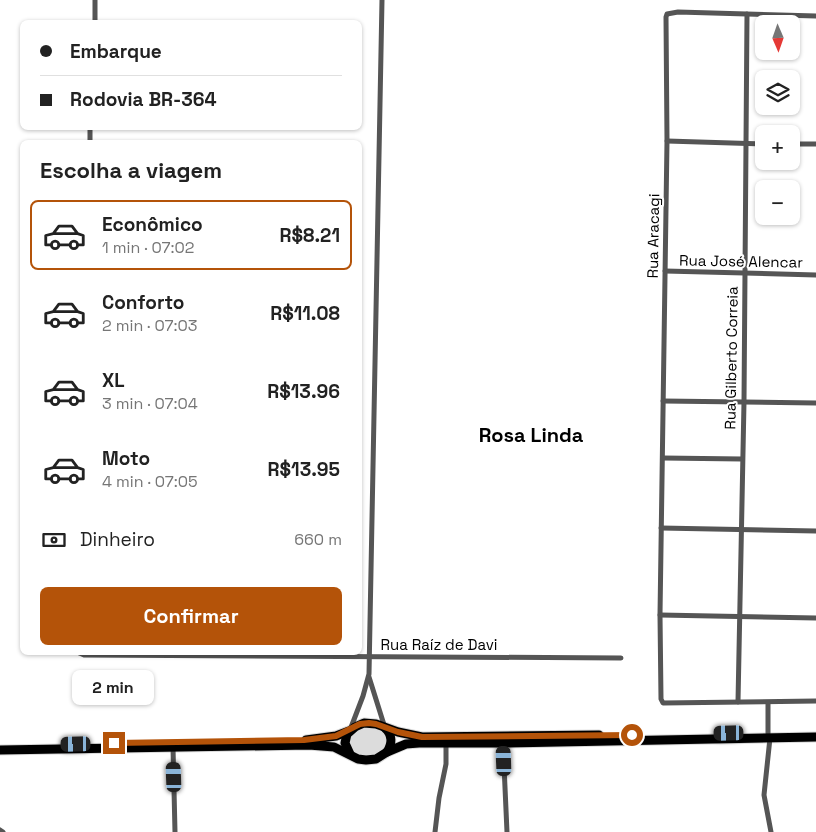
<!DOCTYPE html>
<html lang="pt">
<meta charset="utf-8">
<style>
body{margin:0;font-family:"Space Grotesk",sans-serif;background:#f2f2f2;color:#222;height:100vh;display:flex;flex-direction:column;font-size:19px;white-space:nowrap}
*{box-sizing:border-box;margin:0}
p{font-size:16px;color:#767676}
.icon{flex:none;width:28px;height:28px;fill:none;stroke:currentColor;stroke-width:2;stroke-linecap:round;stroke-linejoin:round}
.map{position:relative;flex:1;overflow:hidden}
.drawer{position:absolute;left:20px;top:140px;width:342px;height:515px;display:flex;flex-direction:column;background:#fff;border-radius:8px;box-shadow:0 1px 4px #0004}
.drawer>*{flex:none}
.top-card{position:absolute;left:20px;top:20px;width:342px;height:110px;border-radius:8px;box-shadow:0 1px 4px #0004;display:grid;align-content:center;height:110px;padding:0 20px;background:#fff}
.needle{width:32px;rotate:178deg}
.controls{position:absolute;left:755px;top:15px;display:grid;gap:10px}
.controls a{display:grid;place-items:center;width:45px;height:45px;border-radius:8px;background:#fff;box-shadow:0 1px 4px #0004;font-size:25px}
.end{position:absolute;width:22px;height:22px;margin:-11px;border:6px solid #b45309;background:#fff;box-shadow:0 0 0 2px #fff}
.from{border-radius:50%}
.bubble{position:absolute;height:35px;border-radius:8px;background:#fff;box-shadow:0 1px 4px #0004;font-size:16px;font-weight:700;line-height:35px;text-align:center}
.car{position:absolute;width:15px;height:30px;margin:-15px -8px;border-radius:6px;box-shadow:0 0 4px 1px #0007;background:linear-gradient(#222 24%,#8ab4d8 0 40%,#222 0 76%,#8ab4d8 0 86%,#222 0)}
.top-card b{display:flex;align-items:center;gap:18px;height:48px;font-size:19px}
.top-card b+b{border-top:1px solid #e0e0e0}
.top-card i{width:12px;height:12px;background:#222}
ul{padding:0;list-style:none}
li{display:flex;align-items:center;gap:15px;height:70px;margin:0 10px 8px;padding:0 10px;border:2px solid transparent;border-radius:8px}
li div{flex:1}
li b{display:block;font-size:19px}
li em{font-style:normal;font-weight:700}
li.selected{border-color:#b45309}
li>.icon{width:45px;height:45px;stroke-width:1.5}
h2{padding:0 20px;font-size:22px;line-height:60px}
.pay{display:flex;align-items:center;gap:12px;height:55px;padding:0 20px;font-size:19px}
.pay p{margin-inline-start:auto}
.primary-button{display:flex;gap:10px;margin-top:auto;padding:10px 20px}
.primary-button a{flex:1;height:58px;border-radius:8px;background:#b45309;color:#fff;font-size:20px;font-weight:700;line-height:58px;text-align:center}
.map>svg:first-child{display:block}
</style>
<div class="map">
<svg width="816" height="832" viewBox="0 0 816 832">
<rect width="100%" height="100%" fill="#fff"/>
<!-- green -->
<path fill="#dcdcdc" d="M378,726L387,735V748C384,750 380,754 377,756C368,760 356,755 350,748V734L361,727Z"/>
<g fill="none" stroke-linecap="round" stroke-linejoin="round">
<!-- highway casing -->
<g stroke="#dbdbdb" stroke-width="11">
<g id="highway">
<path d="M385,728C393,735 392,744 387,752"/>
<polyline points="306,740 336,736 349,731"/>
<polyline points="0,750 309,745 334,747 358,759 366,760 376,759 387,752 406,744 419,743 503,743 816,737"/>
<polyline points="350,754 345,743 347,734 355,727 364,723 376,724 398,732 422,737 599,735"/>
</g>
</g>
<!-- street -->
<g stroke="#555" stroke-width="5">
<polyline points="816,16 678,12 667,14 666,17 667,141 660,615 661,699 663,703 816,701"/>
<polyline points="95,22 95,0"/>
<polyline points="667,141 764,144"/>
<polyline points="90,142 90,128"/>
<polyline points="791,144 816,144"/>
<polyline points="665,271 816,275"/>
<polyline points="663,401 816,403"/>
<polyline points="663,458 742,459"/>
<polyline points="661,528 816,531"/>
<polyline points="660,615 816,618"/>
<polyline points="77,652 84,655 621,658"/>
<polyline points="369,677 385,728"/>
<polyline points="738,702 744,402 747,14"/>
<polyline points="350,730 363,696 369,674 382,0"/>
<polyline points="768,733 768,703"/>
<polyline points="770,738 764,795 771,832"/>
<polyline points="503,743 507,832"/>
<polyline points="173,747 175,832"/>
<polyline points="0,830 3,832"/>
<polyline points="435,832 439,798 446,764 446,743"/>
</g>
<!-- highway -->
<use href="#highway" stroke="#000" stroke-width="9"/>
</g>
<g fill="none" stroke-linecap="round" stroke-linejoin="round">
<!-- route -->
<polyline stroke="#b45309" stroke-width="6" points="114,743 304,740 336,736 360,724 369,723 376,724 398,732 422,737 632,735"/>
</g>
<g text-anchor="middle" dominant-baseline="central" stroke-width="4" stroke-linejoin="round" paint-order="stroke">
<!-- street labels -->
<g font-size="15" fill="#000" stroke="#fff">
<text transform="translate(653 236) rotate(-89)">Rua Aracagi</text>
<text transform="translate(741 261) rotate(1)">Rua José Alencar</text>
<text transform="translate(731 358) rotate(-89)">Rua Gilberto Correia</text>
<text x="439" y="644">Rua Raíz de Davi</text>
</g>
<!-- district labels -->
<g font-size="20" font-weight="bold" fill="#000" stroke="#fff">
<text x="531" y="435">Rosa Linda</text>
</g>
</g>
</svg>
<div class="controls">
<a><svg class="needle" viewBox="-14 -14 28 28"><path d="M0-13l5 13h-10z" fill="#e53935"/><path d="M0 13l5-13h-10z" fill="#767676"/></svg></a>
<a><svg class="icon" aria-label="layers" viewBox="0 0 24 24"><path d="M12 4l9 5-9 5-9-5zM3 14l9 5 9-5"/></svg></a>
<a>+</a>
<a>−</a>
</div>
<i class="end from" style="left:632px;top:735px"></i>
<i class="end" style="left:114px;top:743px"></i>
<div class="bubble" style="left:72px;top:670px;width:82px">2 min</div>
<i class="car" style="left:729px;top:733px;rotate:269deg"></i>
<i class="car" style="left:76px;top:744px;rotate:269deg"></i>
<i class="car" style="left:504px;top:761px;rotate:358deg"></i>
<i class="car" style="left:174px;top:777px;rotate:358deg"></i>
<div class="top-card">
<b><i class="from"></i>Embarque</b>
<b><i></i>Rodovia BR-364</b>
</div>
<section class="drawer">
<h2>Escolha a viagem</h2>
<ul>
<li class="selected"><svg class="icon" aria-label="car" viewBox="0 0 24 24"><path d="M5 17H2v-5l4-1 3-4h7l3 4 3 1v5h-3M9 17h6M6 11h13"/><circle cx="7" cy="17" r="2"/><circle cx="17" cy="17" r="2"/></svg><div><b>Econômico</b><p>1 min · 07:02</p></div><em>R$8.21</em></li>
<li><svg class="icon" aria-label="car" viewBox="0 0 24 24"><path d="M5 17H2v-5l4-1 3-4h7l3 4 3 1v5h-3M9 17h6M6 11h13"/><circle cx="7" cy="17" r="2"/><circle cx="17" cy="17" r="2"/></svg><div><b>Conforto</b><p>2 min · 07:03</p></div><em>R$11.08</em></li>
<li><svg class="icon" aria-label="car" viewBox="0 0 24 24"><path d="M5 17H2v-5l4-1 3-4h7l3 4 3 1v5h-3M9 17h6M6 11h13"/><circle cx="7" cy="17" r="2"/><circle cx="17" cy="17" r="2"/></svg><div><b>XL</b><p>3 min · 07:04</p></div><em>R$13.96</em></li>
<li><svg class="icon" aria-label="car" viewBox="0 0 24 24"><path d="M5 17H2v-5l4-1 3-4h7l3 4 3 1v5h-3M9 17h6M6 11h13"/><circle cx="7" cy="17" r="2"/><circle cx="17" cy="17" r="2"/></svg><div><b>Moto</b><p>4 min · 07:05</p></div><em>R$13.95</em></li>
</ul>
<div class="pay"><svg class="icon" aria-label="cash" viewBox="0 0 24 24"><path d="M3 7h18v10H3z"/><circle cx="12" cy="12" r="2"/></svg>Dinheiro<p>660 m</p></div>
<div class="primary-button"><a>Confirmar</a></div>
</section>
</div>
